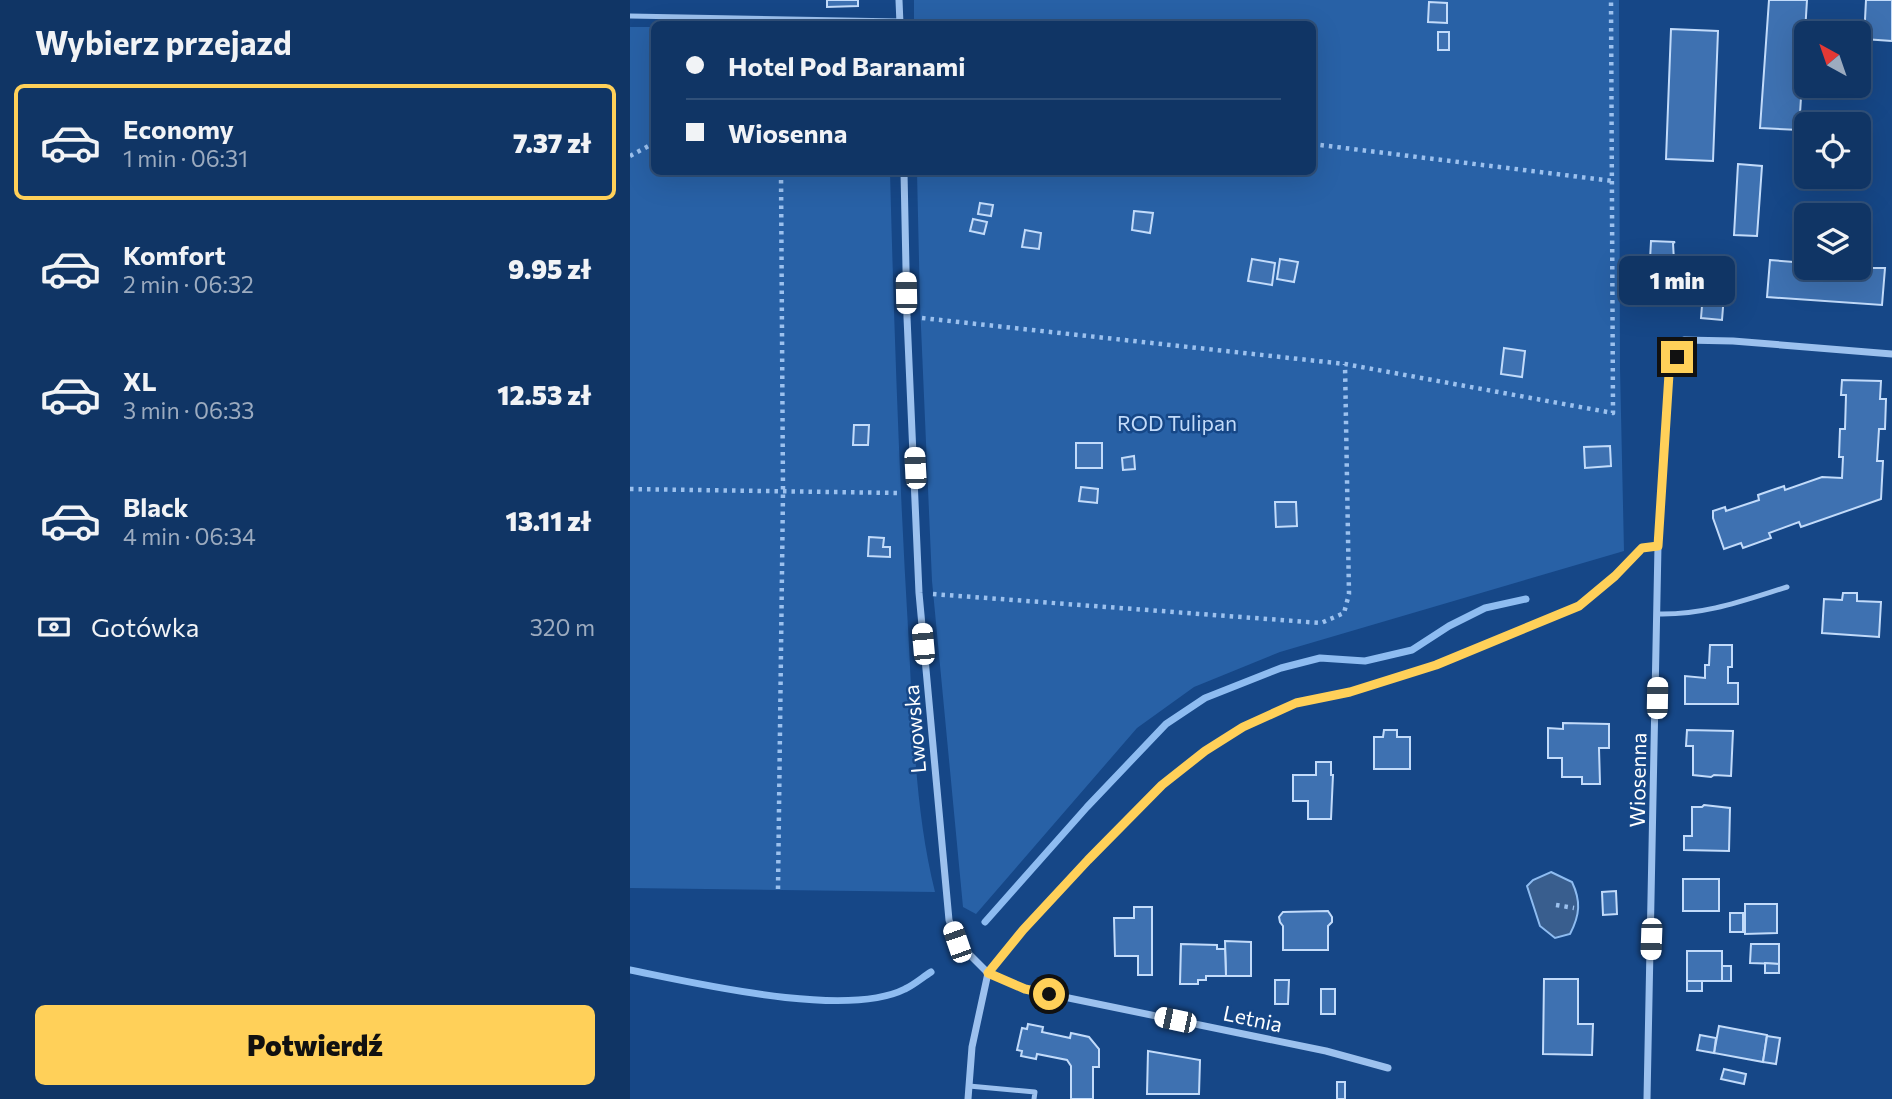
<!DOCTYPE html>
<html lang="pl">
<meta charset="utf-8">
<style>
body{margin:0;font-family:Commissioner,sans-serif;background:#1e406e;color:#f1f3f6;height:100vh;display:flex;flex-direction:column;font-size:26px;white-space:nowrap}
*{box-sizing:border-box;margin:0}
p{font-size:23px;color:#9cabbf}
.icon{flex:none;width:38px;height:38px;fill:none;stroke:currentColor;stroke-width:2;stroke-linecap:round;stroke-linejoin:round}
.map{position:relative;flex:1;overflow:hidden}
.details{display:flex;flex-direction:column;background:#103565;width:630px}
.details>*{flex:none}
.guide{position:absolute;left:21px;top:21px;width:665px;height:154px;border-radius:10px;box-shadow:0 7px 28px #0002,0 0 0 2px #305079;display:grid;align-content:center;height:154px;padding:0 35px;background:#103565}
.needle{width:46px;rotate:320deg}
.controls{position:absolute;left:1164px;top:21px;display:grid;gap:14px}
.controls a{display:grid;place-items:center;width:77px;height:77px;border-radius:10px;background:#103565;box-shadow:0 7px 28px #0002,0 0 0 2px #305079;font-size:35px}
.end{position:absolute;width:32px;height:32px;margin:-16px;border:9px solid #ffd059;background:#111;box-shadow:0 0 0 4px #111}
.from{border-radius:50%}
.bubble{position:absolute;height:49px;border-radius:10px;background:#103565;box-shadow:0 7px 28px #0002,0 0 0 2px #305079;font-size:23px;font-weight:800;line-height:49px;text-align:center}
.car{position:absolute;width:21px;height:42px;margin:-21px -10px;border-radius:9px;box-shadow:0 0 5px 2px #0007;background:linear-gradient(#fff 24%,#345 0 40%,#fff 0 76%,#345 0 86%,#fff 0)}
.guide b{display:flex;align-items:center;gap:24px;height:66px;font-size:26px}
.guide b+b{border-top:2px solid #305079}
.guide i{width:18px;height:18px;background:#f1f3f6}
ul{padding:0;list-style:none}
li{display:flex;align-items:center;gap:21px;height:116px;margin:0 14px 10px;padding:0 21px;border:4px solid transparent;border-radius:10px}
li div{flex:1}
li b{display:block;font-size:26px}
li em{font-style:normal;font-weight:800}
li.active{border-color:#ffd059}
li>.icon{width:63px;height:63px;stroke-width:1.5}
h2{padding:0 35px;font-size:32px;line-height:84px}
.pay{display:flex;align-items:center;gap:18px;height:77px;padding:0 35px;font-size:26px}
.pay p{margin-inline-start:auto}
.action{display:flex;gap:14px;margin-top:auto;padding:14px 35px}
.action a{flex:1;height:80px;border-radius:10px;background:#ffd059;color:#111;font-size:28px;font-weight:800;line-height:80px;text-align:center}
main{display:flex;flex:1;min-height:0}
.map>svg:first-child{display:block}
</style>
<main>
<section class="details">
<h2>Wybierz przejazd</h2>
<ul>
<li class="active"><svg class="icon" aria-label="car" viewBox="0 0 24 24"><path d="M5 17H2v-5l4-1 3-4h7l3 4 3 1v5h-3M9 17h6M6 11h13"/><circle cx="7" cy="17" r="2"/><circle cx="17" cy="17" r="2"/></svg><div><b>Economy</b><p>1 min · 06:31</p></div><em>7.37 zł</em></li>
<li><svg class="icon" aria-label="car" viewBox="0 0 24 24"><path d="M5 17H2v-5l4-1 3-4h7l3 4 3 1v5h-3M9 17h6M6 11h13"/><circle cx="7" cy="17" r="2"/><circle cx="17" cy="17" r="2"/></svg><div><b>Komfort</b><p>2 min · 06:32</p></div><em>9.95 zł</em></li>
<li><svg class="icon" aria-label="car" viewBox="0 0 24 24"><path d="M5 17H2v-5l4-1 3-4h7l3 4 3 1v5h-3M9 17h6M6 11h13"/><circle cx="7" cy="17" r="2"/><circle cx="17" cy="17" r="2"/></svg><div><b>XL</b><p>3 min · 06:33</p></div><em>12.53 zł</em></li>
<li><svg class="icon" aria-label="car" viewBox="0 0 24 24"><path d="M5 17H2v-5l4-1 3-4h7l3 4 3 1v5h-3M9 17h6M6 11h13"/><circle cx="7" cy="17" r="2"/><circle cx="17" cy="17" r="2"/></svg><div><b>Black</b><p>4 min · 06:34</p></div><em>13.11 zł</em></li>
</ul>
<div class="pay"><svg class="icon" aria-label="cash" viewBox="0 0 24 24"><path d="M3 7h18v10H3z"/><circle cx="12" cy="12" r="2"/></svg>Gotówka<p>320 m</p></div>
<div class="action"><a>Potwierdź</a></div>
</section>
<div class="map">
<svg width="1262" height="1099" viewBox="0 0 1262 1099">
<rect width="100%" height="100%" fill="#164787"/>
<!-- green -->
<g fill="#2861a6">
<polygon points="284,0 989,0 990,368 994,551 650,652 564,687 507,728 346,914 333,907 302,581 290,304 287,172 682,172 682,24 284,24"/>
<path d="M0,27H24V172H260C264,324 269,476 278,628C283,716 284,807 305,892L0,888Z"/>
</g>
<!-- water -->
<path fill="#395e8e" stroke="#8ebcf1" stroke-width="2" d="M921,872L942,882C951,901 950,915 940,934L925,938L910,926L897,886L903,880Z"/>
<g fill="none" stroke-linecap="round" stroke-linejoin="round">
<!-- stream -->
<g stroke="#8ebcf1" stroke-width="7">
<polyline points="355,922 457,807 536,724 575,698 651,668 690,658 735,661 782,650 819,626 855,608 896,599"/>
<path d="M0,970C65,983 216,1019 275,989C284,985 293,977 301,972"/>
</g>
</g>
<!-- building -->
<g fill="#3e71b1" stroke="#c2dbfa" stroke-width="2">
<polygon points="197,0 228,0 228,6 197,7"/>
<polygon points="1139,0 1177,0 1169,130 1130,128"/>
<polygon points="1236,0 1262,0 1262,41 1234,39"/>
<polygon points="799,2 817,3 817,23 798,22"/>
<polygon points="1041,29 1088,31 1083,161 1036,159"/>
<rect x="808" y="32" width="11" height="18"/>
<polygon points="1108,164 1132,166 1127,236 1104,235"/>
<polygon points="350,203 363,205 361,216 348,214"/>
<polygon points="504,211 523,213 520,233 502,230"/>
<polygon points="343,219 357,222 354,234 340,231"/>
<polygon points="395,230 411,233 409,249 392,247"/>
<polygon points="1021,241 1045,242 1043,243 1044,261 1020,260"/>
<polygon points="1076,256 1097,257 1092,320 1071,318"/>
<polygon points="622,259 645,263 642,285 618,281"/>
<polygon points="650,259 668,262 664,282 647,279"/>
<polygon points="1019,260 1041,261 1039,288 1018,286"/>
<polygon points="1140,260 1176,263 1176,268 1255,268 1252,305 1137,297"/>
<polygon points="874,348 895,351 892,377 871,374"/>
<polygon points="1212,380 1251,381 1250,399 1256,399 1255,429 1249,429 1247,461 1253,461 1251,499 1171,527 1169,522 1139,533 1141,538 1113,548 1111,543 1094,549 1083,518 1083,511 1095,507 1096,511 1129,500 1128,495 1154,486 1155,490 1192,477 1212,478 1213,457 1209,457 1210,429 1215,429 1216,395 1211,395"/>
<polygon points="224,425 239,425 238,445 223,445"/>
<rect x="446" y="443" width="26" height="25"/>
<polygon points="980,446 981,466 955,468 954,447"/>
<polygon points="504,456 505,469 493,470 492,458"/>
<polygon points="451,487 468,489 467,503 449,501"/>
<polygon points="645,502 666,502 667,526 646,527"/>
<polygon points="239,537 254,538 253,547 260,547 260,557 238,556"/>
<polygon points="1213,593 1227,593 1227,601 1251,602 1249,637 1192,633 1194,599 1212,600"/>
<polygon points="1080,645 1102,645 1102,667 1098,667 1098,683 1108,683 1108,704 1055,704 1055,676 1075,678 1075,665 1079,665"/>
<polygon points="933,723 979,724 979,748 969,748 970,784 952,784 952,777 932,777 932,758 918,758 918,728 933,729"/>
<polygon points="754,730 767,730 767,737 780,737 780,769 744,769 744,737 753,737"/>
<polygon points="1057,730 1103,731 1101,776 1084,775 1081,777 1063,775 1063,746 1056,746"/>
<polygon points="686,762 701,762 701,775 703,775 701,819 678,819 678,801 663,801 663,775 686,775"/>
<polygon points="1074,805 1100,808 1099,851 1054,850 1054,836 1062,836 1062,807 1072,807"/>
<rect x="1053" y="879" width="36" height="32"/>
<polygon points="986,891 987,914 973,915 972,892"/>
<polygon points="1115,904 1147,904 1147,933 1115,934"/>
<polygon points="504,907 522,907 522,975 508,975 508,956 485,956 484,918 504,918"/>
<polygon points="698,911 702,917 702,922 698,926 698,950 653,950 653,926 650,922 649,917 653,912"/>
<rect x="1100" y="913" width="13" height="19"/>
<polygon points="595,941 621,942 621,976 596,976"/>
<polygon points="551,944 587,945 587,949 595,949 596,976 576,976 576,980 568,980 568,984 550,984"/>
<polygon points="1121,944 1149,944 1149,964 1120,963"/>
<rect x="1057" y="951" width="35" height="30"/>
<polygon points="1135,963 1149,964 1149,973 1135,973"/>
<rect x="1092" y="966" width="9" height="15"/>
<polygon points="914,979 948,979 948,1024 963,1024 962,1055 913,1054"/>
<polygon points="645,980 659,980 658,1004 645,1004"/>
<rect x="1057" y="981" width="15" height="10"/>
<rect x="691" y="989" width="14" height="25"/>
<polygon points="398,1024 413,1027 412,1032 440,1038 441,1033 459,1037 469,1049 469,1067 463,1067 463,1099 441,1099 441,1066 437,1060 407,1054 406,1059 391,1056 392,1051 387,1050 392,1028 397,1029"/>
<polygon points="1089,1026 1137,1035 1133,1062 1084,1053"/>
<polygon points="1070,1035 1086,1038 1084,1053 1067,1050"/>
<polygon points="1137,1036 1150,1038 1146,1064 1133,1062"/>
<polygon points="518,1051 570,1060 569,1094 517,1094"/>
<polygon points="1094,1069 1116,1074 1114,1084 1091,1079"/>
<rect x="707" y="1082" width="8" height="17"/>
</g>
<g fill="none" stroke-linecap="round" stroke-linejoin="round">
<!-- path -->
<g stroke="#9cc1ee" stroke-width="4.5" stroke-dasharray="3.5 5" stroke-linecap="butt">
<polyline points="682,144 983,181"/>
<polyline points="0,156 24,143"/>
<polyline points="292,318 715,364 983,413 981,0"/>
<polyline points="0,489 271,493"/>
<polyline points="303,594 691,623 714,613 719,594 715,364"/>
<polyline points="148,889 153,492 151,172"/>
<polyline points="926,905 944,908"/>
</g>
<!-- service -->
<g stroke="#9cc1ee" stroke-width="5">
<polyline points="0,16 269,21"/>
<path d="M1028,614C1075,615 1112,601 1157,587"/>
<polyline points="339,1086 405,1092 404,1099"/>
</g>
<!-- minor -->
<g stroke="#9cc1ee" stroke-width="7">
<polyline points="269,0 270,24"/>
<polyline points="274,172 277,317 289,593 319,920 327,942 358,973 395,989 696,1051 758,1068"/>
<polyline points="338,1099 342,1047 358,973 393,930 458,860 532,785 575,751 613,727 666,703 720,692 806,665 949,606 985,576 1012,548 1028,546"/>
<polyline points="1017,1099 1028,546 1039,374 1054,340 1103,341 1262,354"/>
</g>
</g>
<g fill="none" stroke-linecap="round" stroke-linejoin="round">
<!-- route -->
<polyline stroke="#ffd059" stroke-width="9" points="419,994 395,989 358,973 393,930 458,860 532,785 575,751 613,727 666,703 720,692 806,665 949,606 985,576 1012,548 1028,546 1039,374 1047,357"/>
</g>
<g text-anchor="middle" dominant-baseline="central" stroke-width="5" stroke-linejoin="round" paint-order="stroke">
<!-- park labels -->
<g font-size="21" fill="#c2dbfa" stroke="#164787">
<text x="547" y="422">ROD Tulipan</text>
</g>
<!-- street labels -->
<g font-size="21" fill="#fff" stroke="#164787">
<text transform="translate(284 729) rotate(-95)">Lwowska</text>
<text transform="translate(1007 780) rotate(-89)">Wiosenna</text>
<text transform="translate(623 1018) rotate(12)">Letnia</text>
</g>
</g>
</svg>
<div class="controls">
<a><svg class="needle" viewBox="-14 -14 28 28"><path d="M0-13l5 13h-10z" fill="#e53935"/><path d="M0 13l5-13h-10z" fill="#9cabbf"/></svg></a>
<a><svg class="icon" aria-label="locate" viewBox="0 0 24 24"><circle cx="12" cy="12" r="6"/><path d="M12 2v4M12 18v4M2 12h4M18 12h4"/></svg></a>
<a><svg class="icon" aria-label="layers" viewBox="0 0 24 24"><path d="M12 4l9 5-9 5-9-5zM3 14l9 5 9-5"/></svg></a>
</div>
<i class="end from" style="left:419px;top:994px"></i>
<i class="end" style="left:1047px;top:357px"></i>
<div class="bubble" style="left:989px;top:256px;width:116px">1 min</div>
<i class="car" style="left:276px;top:293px;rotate:359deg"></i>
<i class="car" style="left:285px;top:468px;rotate:357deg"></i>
<i class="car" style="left:293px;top:644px;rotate:355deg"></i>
<i class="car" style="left:1027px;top:698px;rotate:1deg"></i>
<i class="car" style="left:1021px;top:939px;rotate:182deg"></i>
<i class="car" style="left:327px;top:942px;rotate:341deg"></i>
<i class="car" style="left:545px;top:1020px;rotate:282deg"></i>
<div class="guide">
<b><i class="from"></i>Hotel Pod Baranami</b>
<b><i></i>Wiosenna</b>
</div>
</div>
</main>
